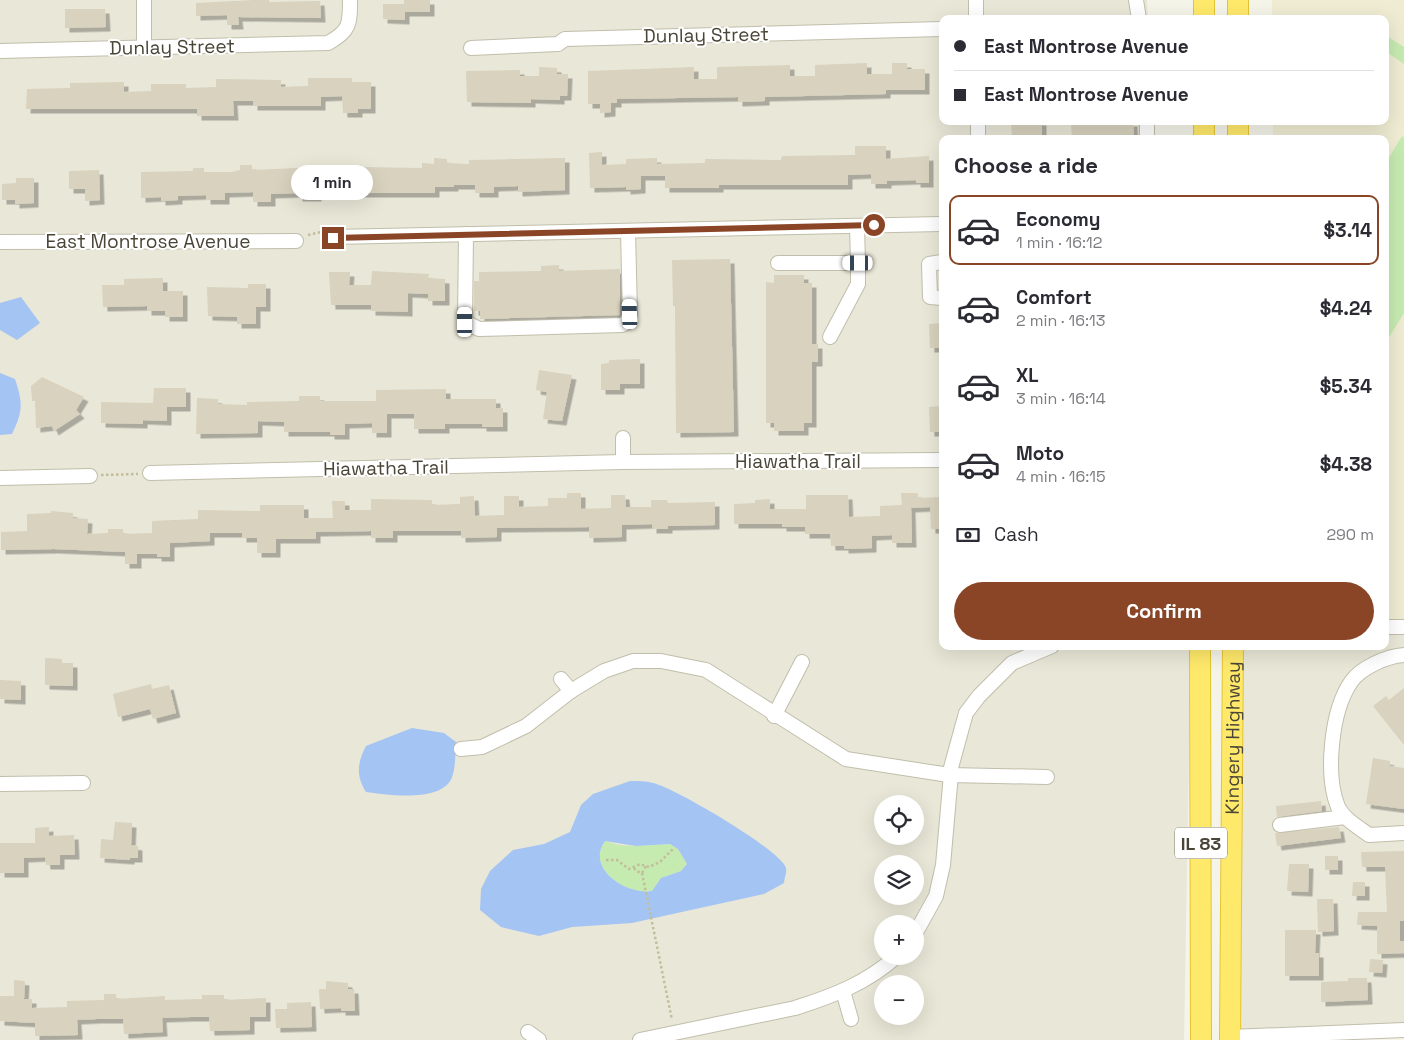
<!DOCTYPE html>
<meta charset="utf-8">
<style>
body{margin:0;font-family:"Space Grotesk",sans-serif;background:#f2f2f3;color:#2b2b33;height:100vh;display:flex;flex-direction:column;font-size:19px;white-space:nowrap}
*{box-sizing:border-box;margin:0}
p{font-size:16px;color:#7c7c81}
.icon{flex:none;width:28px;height:28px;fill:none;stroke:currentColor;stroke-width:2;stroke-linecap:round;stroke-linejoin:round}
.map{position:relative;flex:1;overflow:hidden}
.drawer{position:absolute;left:939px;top:135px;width:450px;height:515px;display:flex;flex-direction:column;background:#fff;border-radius:10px;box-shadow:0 5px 20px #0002}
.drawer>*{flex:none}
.banner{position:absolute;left:939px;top:15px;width:450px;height:110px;border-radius:10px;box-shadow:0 5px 20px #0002;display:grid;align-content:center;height:110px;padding:0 15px;background:#fff}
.controls{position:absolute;left:874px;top:795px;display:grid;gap:10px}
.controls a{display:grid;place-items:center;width:50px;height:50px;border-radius:50%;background:#fff;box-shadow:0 5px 20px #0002;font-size:25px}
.end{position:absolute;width:22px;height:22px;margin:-11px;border:6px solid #8a4526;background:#fff;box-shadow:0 0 0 2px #fff}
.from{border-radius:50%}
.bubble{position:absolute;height:35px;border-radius:18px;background:#fff;box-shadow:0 5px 20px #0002;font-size:16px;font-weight:700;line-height:35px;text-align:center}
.car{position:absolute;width:15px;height:30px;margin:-15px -8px;border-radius:6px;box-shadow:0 0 4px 1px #0007;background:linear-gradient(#fff 24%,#345 0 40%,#fff 0 76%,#345 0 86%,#fff 0)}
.banner b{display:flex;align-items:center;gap:18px;height:48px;font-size:19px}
.banner b+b{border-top:1px solid #e1e1e2}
.banner i{width:12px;height:12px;background:#2b2b33}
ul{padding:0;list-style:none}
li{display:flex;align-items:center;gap:15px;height:70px;margin:0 10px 8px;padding:0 5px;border:2px solid transparent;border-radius:10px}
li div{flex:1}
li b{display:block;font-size:19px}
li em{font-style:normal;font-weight:700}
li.on{border-color:#8a4526}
li>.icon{width:45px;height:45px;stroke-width:1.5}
h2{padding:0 15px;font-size:22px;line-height:60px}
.pay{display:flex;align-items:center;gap:12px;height:55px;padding:0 15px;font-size:19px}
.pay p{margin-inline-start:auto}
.button{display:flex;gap:10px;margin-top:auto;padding:10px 15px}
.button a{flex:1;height:58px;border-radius:30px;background:#8a4526;color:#fff;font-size:20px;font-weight:700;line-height:58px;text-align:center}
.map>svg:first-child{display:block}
</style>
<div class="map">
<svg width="1404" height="1040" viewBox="0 0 1404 1040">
<defs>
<filter id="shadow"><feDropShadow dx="4.5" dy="4.5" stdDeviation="0" flood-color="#0004"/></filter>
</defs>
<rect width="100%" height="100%" fill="#f5f4e9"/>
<!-- residential -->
<g fill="#e9e7d7" fill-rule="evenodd">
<path d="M0,0H1147L1148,19H942V121H1150V139H942V646H1191L1184,1040H0ZM882,804H915V836H882ZM882,864H915V896H882ZM882,924H915V956H882ZM882,984H915V1016H882Z"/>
<polygon points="1404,631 1404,1025 1236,1032 1238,646 1385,646 1385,632"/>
</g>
<!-- education -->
<polygon fill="#efecd3" points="1272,0 1404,0 1404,622 1385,623 1385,139 1273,139 1273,121 1385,121 1385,19 1272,19"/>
<!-- green -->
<g fill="#c6ebb1">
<polygon points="1385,35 1404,47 1404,64 1385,51"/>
<polygon points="1402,136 1404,138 1404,313 1385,344 1385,164"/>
<path d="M605,841L619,845L636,846L670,844L678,849L687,864L681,871L661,878L652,891C627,895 585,869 605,841Z"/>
</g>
<!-- water -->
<g fill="#a4c4f4" fill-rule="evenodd">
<polygon points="21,297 40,323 17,340 0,330 0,303"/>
<path d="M0,373L15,379C23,403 23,411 12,434L0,435Z"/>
<path d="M412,728L444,733L456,742C455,753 456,766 452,777C443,803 387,795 366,792C356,776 357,763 366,746Z"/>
<path d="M630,781C638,781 646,781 653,783C673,787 781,850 786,868C787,872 784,879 784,883L764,894L668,915L632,923L572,927L539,936L501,927L480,910L481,889L490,871L513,850L544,844L570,832L581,805L593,794ZM605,841L636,846L670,844L678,849L687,864L681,871L661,878L652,891C627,895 585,869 605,841Z"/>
</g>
<!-- building -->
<g fill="#d8d2be" filter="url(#shadow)">
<polygon points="254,0 269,0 269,2 320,1 321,18 238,17 239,25 227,25 227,15 196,16 196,3"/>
<polygon points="404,0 430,0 430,12 405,12 405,20 383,19 383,4 404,4"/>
<polygon points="65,9 105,9 106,27 65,28"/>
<polygon points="867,63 867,74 892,74 892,63 907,63 907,69 925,69 925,90 886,90 886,94 765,97 765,101 738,102 738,97 617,99 617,103 611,103 611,112 600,113 600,104 588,104 588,71 694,67 694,79 717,79 717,67 790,65 790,76 815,76 815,65"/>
<polygon points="539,67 557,68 557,74 568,74 567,96 560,96 560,100 531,99 531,103 467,102 466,71 520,70 520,76 539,76"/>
<polygon points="308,78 352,78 352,82 371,82 371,109 358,109 358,113 343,113 342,96 321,97 321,106 253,106 253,101 233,101 234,116 197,116 197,109 26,109 27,89 70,88 70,83 124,82 124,92 151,91 151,84 186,84 186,88 216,87 216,79 281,80 281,87 308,86"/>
<polygon points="1011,121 1042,121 1042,136 1012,138"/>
<polygon points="1133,122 1134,139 1072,139 1071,124"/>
<polygon points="855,146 886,146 886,159 929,156 929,183 916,183 916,180 887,181 887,184 871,184 871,174 848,175 848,185 719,185 719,188 665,188 665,176 641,176 641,189 626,190 626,187 590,188 589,153 602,152 602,165 626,164 626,159 657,158 657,164 705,163 705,159 781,160 782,156 855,155"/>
<polygon points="434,158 447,159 447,163 469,164 469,160 565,158 565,190 518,192 518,186 494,187 494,193 475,193 475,185 454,185 454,187 435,187 435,193 317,193 317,197 298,197 298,193 271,194 271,202 253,202 253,192 225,193 225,200 206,200 206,195 178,196 178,200 161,201 161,197 141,198 141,172 193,171 193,168 204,168 204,172 232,172 240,170 240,165 252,165 252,170 361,165 361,167 422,168 422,163 434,164"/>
<polygon points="99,170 100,200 85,201 85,189 69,189 69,171"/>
<polygon points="16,178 34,178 34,203 15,204 15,200 2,200 2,184 16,183"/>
<polygon points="730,259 734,432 676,433 675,306 673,306 672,260"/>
<polygon points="559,265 559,271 620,269 620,315 480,319 480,311 474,311 474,281 479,281 479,272 541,271 541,266"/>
<polygon points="372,271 429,274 428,278 445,279 445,301 428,301 428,294 408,293 408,312 371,311 371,305 331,305 329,272 350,272 349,285 371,285"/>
<polygon points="774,275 804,275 804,283 812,283 812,344 818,344 818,362 812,362 812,423 804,423 804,431 774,431 774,423 766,423 766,282 774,283"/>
<polygon points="163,278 163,291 183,291 183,317 165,317 165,311 147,311 147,306 103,307 102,285 124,285 124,279"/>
<polygon points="248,284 266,284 266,307 256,307 256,324 237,324 237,317 208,316 207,287 248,288"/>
<polygon points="942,323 942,348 930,348 929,324"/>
<polygon points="640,359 640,384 620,384 620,390 601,390 601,364 609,363 609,360"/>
<polygon points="539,370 572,375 562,421 543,419 547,392 536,390"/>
<polygon points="42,377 84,397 76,410 80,414 54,431 52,426 36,428 35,401 32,401 31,386"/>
<polygon points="154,388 186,388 186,407 167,407 167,421 143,420 143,424 101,423 101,402 153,403"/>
<polygon points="446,389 446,399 496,399 496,408 503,408 503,427 482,427 482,424 445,424 445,429 414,429 414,414 387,414 387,433 372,433 372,423 345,424 345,435 330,435 330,432 284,432 284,422 258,421 258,433 196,434 197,398 218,399 218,404 247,405 247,402 299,401 299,396 320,396 320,401 376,401 376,390"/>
<polygon points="942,406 942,432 930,432 929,407"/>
<polygon points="567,493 581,493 581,509 611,508 611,495 625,495 626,507 651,507 651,500 667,500 668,503 715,502 715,525 668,526 668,529 652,529 652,524 622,525 622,537 589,538 589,527 497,528 497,537 461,538 461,531 393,531 393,538 371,538 371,531 316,532 316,539 276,539 276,553 257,553 257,538 242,538 242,533 210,533 210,541 170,543 170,557 157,557 157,554 137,554 137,564 125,564 125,552 54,549 1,550 1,532 27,531 27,514 51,513 51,511 73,513 73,518 88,519 87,534 108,533 108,529 123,529 123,534 152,533 152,521 198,519 198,510 260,511 260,505 304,505 304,518 333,518 332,501 345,501 345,510 371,510 371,499 432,500 432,505 460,504 460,497 474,496 475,516 504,515 504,496 519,496 519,507 548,506 548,498 567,498"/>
<polygon points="901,493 918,493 918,498 942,497 942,529 931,529 930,507 911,508 912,543 892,543 892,535 872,536 872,548 844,549 844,546 831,546 830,534 805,534 805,527 782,527 782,524 734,524 734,504 755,503 755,500 770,499 770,509 806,509 806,495 848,495 849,517 880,516 880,506 902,505"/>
<polygon points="45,658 62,659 62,663 73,663 73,686 45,685"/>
<polygon points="0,680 21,681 21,700 0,699"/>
<polygon points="151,684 152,689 169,685 176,713 153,719 150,709 118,717 113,694"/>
<polygon points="1404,688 1404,745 1373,706 1386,696 1389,700"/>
<polygon points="1373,758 1390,761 1390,766 1404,768 1404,809 1366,804"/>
<polygon points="1321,801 1322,811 1277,817 1276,806"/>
<polygon points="115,822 132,823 131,845 138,846 138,858 130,858 130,860 100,858 101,839 113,840"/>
<polygon points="49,827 49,836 74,835 75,855 60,855 60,865 46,865 45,857 24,858 24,873 0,873 0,843 35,843 35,828"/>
<polygon points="1339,827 1341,838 1277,846 1275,833"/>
<polygon points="1404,851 1404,921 1400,921 1400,941 1404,941 1404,953 1377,954 1377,926 1357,925 1358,912 1387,912 1385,867 1362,867 1361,852"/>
<rect x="1325" y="856" width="13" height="14"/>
<polygon points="1289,864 1309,864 1308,892 1287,891"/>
<polygon points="1353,882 1365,882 1365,896 1352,896"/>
<polygon points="1317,899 1333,899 1334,931 1318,932"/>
<polygon points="1285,930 1316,930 1315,953 1319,953 1319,976 1285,976"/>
<polygon points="1370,959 1383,960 1382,973 1369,972"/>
<polygon points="1348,978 1367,978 1368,1000 1321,1002 1321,982 1348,981"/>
<polygon points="14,980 25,981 24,999 32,999 32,1008 67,1007 67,1001 104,1000 104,994 116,994 116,999 165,996 165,1000 202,999 202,995 224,995 224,1000 266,998 266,1017 250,1017 250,1030 210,1031 209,1017 190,1017 162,1018 163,1032 124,1034 123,1019 96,1019 77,1020 78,1035 35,1036 35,1023 0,1021 0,996 14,996"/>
<polygon points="326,981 348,983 348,989 354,989 355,1011 341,1011 341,1008 320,1009 319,989 326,989"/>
<polygon points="311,1002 312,1027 276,1028 275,1009 287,1009 287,1003"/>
</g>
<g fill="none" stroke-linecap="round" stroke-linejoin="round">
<!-- minor casing -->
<g stroke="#c1beab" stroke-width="16">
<g id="minor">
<polyline points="976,0 976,19"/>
<polyline points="1136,0 1139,19"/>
<polyline points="144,48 144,0"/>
<polyline points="471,48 558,44 565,39 942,29"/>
<path d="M0,51L328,43C350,31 350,24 350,0"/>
<polyline points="978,121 978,139"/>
<polyline points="1147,121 1147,139"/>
<polyline points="466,234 465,322 479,329 622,325 626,323 630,314 628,231"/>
<polyline points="333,237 942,224"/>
<polyline points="0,242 296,241"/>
<polyline points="942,262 929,264 930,297 942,298"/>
<polyline points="778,263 858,263 857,226"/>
<polyline points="830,337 858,284 858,263"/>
<polyline points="623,438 623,462"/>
<polyline points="150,473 623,462 942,460"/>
<polyline points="0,478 90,476"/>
<polyline points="1385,627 1404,627"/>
<path d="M1404,655C1387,656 1360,668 1351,682C1331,711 1325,775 1338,807C1344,819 1358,827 1369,835L1404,833"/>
<polyline points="561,679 571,691"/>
<polyline points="774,716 802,662"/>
<polyline points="461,749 482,747 526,726 571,691 604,671 633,661 661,661 706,670 846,759 949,775"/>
<polyline points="949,775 966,713 979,696 1012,663 1052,646"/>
<polyline points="949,775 1047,777"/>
<polyline points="0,784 83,783"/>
<polyline points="1280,825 1345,817"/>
<polyline points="915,934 936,896 943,865 951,774"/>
<polyline points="843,991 851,1019"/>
<polyline points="528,1032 539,1040"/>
<polyline points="1230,1037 1404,1030"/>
<path d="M640,1040L795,1008C833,996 867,983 897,956"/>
</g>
</g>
<!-- highway casing -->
<g stroke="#e4c435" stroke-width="22">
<g id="highway">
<polyline points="1238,0 1238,19"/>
<polyline points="1204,19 1204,0"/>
<polyline points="1238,121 1238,139"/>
<polyline points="1204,139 1204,121"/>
<polyline points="1200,646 1201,1040"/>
<path id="s1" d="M1230,1040L1233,646"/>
</g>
</g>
<!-- path -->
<g stroke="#c4bd9c" stroke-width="2.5" stroke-dasharray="2.5 2.5" stroke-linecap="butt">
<polyline points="308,235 321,232"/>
<polyline points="101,475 138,474"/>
<polyline points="606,860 617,860 629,869 640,864 649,867 660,862 673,849"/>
<polyline points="634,868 636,871 642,873 646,866"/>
<polyline points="642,873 672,1020"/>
</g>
<!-- minor -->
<use href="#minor" stroke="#fff" stroke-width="14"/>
<!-- highway -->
<use href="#highway" stroke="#ffe96b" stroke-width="20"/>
</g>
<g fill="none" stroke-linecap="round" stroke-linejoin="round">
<!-- route -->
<polyline stroke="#8a4526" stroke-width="6" points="333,238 874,225"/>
</g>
<g text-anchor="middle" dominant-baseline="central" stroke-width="4" stroke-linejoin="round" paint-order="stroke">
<!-- shield labels -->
<rect fill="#fff" stroke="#807e73" stroke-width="1" x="1175" y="827.5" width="52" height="31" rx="4"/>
<g font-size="18" font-weight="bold" fill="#4a4637">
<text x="1201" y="843">IL 83</text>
</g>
<!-- street labels -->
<g font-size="19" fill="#4a4637" stroke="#fff">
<text transform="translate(706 35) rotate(-1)">Dunlay Street</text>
<text transform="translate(172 47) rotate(-1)">Dunlay Street</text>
<text x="148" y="241">East Montrose Avenue</text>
<text x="798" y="461">Hiawatha Trail</text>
<text transform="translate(386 468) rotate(-1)">Hiawatha Trail</text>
<text stroke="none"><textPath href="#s1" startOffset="302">Kingery Highway</textPath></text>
</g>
</g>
</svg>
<div class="controls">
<a><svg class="icon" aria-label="locate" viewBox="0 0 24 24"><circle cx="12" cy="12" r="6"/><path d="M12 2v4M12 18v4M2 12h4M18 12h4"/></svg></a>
<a><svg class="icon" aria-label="layers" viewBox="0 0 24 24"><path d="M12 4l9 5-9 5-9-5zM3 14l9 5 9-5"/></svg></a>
<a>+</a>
<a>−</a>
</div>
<i class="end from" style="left:874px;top:225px"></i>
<i class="end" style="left:333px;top:238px"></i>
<div class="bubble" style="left:291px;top:165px;width:82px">1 min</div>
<i class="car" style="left:858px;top:263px;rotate:270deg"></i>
<i class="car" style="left:630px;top:314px;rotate:358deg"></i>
<i class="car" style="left:465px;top:322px;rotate:0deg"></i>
<div class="banner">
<b><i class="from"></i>East Montrose Avenue</b>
<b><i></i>East Montrose Avenue</b>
</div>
<section class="drawer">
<h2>Choose a ride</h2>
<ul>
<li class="on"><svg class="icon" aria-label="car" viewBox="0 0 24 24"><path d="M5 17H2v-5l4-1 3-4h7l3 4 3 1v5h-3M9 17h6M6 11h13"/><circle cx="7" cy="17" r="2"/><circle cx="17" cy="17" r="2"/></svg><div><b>Economy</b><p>1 min · 16:12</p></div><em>$3.14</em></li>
<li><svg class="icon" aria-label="car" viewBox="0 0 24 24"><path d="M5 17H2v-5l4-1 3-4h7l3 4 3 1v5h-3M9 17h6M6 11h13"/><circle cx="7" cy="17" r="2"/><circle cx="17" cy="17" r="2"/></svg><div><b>Comfort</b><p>2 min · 16:13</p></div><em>$4.24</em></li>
<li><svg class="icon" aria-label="car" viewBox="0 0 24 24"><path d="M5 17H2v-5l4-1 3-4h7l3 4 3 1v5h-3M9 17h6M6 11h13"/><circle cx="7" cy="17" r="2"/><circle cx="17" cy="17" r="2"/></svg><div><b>XL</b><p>3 min · 16:14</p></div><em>$5.34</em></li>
<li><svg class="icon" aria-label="car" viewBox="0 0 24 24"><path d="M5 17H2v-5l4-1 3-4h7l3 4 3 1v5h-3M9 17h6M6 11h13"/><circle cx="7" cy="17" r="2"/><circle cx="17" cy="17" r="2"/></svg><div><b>Moto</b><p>4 min · 16:15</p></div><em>$4.38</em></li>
</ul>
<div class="pay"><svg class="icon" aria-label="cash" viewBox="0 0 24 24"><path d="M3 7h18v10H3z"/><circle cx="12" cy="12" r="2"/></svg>Cash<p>290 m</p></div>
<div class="button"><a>Confirm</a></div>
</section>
</div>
